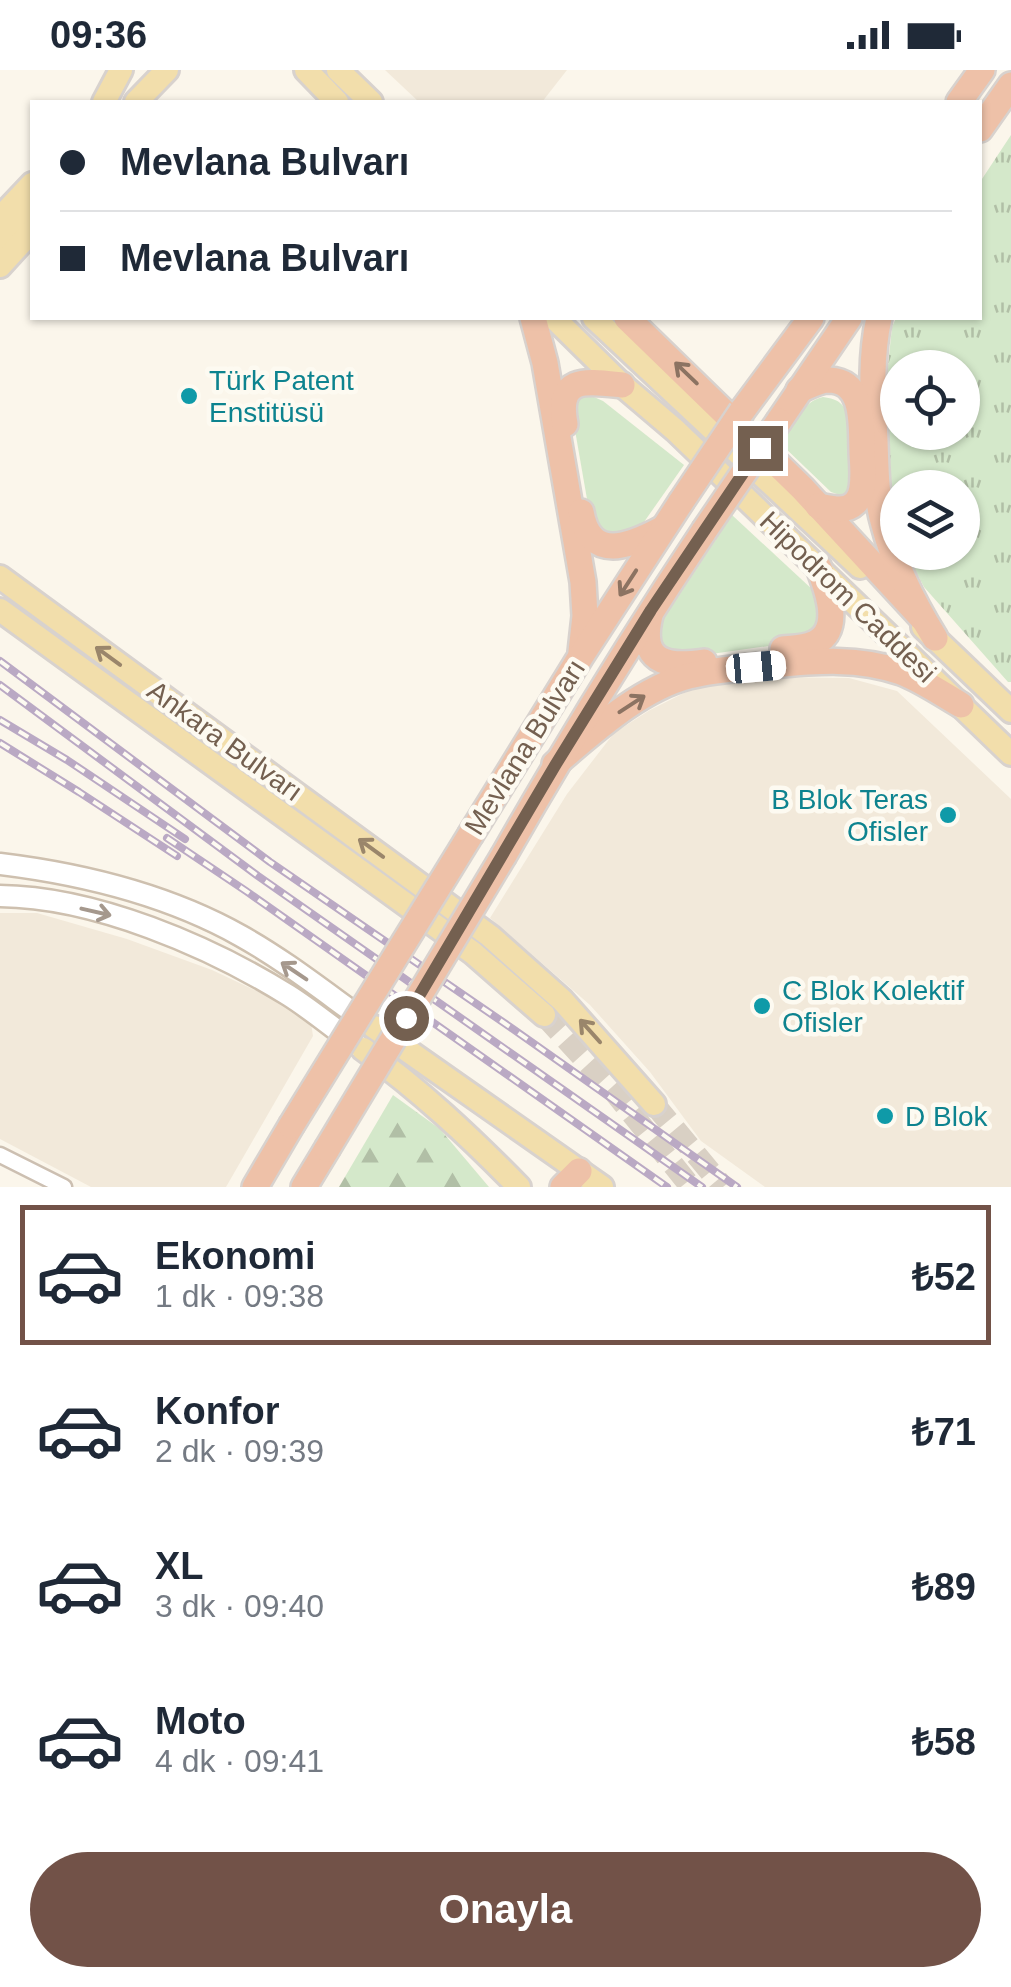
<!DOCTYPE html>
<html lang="tr">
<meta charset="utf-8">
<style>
body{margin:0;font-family:Arial,sans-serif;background:#f6f6f7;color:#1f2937;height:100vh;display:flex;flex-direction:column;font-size:38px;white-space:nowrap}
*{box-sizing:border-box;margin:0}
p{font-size:32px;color:#747a83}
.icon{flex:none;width:55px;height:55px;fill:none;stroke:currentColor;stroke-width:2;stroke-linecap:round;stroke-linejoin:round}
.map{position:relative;height:1117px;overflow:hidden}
.sheet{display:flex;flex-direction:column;background:#fff;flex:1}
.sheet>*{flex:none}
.top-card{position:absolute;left:30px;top:30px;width:952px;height:220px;border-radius:0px;box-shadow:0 2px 8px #0004;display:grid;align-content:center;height:220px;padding:0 30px;background:#fff}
.controls{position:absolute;left:880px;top:280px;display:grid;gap:20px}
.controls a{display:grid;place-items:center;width:100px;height:100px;border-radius:50%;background:#fff;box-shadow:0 2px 8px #0004;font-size:50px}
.end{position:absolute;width:45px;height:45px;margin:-22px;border:12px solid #746050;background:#fff;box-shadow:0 0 0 5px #fff}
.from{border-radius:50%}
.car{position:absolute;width:30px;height:60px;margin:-30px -15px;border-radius:12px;box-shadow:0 0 8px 2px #0007;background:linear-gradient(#fff 24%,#345 0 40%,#fff 0 76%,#345 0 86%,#fff 0)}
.top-card b{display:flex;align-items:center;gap:35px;height:95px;font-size:38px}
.top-card b+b{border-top:2px solid #e0e1e3}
.top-card i{width:25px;height:25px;background:#1f2937}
ul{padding:18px 0 0;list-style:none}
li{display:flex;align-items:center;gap:30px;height:140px;margin:0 20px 15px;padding:0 10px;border:5px solid transparent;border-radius:0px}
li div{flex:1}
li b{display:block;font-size:38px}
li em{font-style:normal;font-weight:700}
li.active{border-color:#725248}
li>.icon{width:90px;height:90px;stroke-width:1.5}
.primary-button{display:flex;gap:20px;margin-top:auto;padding:20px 30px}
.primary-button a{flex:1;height:115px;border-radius:60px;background:#725248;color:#fff;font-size:40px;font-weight:700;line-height:115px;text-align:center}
.status{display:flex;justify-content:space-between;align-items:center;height:70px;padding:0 50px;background:#fff;direction:ltr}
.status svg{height:28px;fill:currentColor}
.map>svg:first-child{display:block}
</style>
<div class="status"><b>09:36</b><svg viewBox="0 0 49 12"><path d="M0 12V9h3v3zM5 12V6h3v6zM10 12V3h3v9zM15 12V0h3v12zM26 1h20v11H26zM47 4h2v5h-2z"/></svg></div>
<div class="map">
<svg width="1011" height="1117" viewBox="0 0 1011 1117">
<defs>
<pattern id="forest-firs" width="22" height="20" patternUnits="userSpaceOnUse" patternTransform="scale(2.5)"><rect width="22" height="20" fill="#d4e8ca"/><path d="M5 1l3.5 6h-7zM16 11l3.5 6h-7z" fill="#b1bfa6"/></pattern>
<pattern id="park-tufts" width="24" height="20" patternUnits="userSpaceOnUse" patternTransform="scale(2.5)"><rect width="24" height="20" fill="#d4e8ca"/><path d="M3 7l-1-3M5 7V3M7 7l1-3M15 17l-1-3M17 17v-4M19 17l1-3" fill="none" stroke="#b1bfa6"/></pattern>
</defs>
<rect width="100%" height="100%" fill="#fbf6eb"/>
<!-- residential -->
<g fill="#f2e9da">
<polygon points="385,0 567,0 542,32 419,32"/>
<polygon points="767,607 849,608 897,621 1011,729 1011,1117 765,1117 701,1071 650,1002 590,935 490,848 567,724 614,663 650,640 702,614"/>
<polygon points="0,843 37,843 127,869 212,900 280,932 311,953 313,966 226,1117 91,1117 0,1069"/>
</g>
<!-- grass -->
<g fill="#d4e8ca">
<polygon points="583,322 603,331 684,395 637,462 607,466 591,452 572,343 575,329"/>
<path d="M823,327C839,329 844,334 849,348L852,421L843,426L831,422L781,374C793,356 802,331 823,327Z"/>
<polygon points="732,445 814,521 825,547 804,571 697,586 666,585 656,560"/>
</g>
<!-- forest -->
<polygon fill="url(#forest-firs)" points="393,1025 440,1059 489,1117 339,1117"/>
<!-- park -->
<path fill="url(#park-tufts)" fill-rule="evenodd" d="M1011,65V612H1008L924,517L906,483L962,482V418H898L897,466L889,450L885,324L892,257L896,248H980V112ZM898,298H962V362H898Z"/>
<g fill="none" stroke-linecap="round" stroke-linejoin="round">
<!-- primary-tunnel -->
<g stroke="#d9d0c4" stroke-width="22" stroke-dasharray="22 11" stroke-linecap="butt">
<polyline points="544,945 616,1024 691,1117"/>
<polyline points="654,1034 723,1117"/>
</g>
<!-- street casing -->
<g stroke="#ccbfb1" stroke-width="19">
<polyline id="street" points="0,1085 64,1117"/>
</g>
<!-- secondary casing -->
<g stroke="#cec0af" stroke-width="25">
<g id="secondary">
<path d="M0,794C82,804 168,825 241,866C286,891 327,924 368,953"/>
<path d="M0,826C95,827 209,876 288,925C312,940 334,959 357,975"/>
</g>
</g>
<!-- primary casing -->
<g stroke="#d8d2ce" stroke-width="28">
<g id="primary">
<polyline points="306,0 337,32"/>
<polyline points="338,0 371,32"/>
<polyline points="104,32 121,0"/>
<polyline points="136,32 167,0"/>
<polyline points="0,148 32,114"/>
<polyline points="0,172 32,140"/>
<polyline points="0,196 32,161"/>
<polyline points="554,248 622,315 675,360 1011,684"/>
<polyline points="594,248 860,497"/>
<polyline points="0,507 490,866 562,930 654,1034"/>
<polyline points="0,540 473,883 544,945"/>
<polyline points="923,557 1011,641"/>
<polyline points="374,957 602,1117"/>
<path d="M363,979C421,1021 469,1066 519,1117"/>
</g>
</g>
<!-- highway casing -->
<g stroke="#d8d2ce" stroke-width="30">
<g id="highway">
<polyline points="959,32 982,0"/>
<polyline points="980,59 1011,15"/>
<polyline points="533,248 545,293 583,512 585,546 581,582"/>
<polyline points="627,248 802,418 923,549"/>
<path d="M879,248C870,288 873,330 875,371C876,399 876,428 884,455C894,494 914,534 935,568"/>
<path d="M799,320C809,316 819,310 829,310C865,311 861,355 862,380C862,395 867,422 855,433C845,443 830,438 818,436"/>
<polyline points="742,341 811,248"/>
<polyline points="779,351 849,248"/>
<path d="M565,354C556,305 587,311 622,315"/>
<path d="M581,442C590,493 630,476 662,459"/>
<path d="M650,545C639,591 664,598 704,592"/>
<path d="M783,579C793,578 806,578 815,573C843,560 827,519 819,498"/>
<path d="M555,694C593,662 639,619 689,606C716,599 744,598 772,595C816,591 858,587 901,602C922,610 942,624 961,635"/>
<polyline points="471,764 581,586 681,432"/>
<path d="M504,785C567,675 633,567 704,461"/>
<polyline points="255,1117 291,1056"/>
<polyline points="304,1117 327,1079"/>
<polyline points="563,1117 579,1101"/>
</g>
</g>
<!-- street -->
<use href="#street" stroke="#fff" stroke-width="14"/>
<!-- secondary -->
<use href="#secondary" stroke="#fff" stroke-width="20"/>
<!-- primary -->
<use href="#primary" stroke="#f2deab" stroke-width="22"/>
<!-- highway -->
<use href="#highway" stroke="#eec1a8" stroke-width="25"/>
<!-- rail casing -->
<g stroke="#baa9c4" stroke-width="8">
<g id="rail">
<polyline points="0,591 270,792 513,959 737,1117"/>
<polyline points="0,615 258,806 702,1117"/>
<polyline points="0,650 67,690 185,769"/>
<polyline points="0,673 79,722 177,786"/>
<polyline points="167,768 246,821 667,1117"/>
</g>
</g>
<!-- rail -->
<use href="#rail" stroke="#fdfaf1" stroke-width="4" stroke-dasharray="11" stroke-linecap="butt"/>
<!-- highway-bridge casing -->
<g stroke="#d8d2ce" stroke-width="30" stroke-linecap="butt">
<g id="highway-bridge">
<polyline points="681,432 742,341"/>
<polyline points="704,461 779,351"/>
<polyline points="291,1056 471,764"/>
<polyline points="327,1079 504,785"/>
</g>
</g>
<!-- highway-bridge -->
<use href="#highway-bridge" stroke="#eec1a8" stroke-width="25"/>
</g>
<!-- one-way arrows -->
<defs><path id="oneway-shaft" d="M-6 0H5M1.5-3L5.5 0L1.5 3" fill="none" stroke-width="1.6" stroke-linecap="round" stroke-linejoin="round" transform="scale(2.5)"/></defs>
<g stroke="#8c7362">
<use href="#oneway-shaft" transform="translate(686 303) rotate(-136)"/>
<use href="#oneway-shaft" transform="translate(628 513) rotate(123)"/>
<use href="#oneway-shaft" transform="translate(632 634) rotate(-33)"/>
</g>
<g stroke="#9a866b">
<use href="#oneway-shaft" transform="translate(108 586) rotate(-144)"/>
<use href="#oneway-shaft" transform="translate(371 778) rotate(-144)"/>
<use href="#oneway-shaft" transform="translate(590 961) rotate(-132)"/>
</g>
<g stroke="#a5988d">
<use href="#oneway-shaft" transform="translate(96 842) rotate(13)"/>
<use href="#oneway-shaft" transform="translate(294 901) rotate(-146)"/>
</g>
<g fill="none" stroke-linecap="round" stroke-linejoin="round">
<!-- route -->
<polyline stroke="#746050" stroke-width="12" points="406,948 556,694 651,540 760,378"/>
</g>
<!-- markers -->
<g fill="#0f9aa8" stroke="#fdfaf1" stroke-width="4">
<circle cx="189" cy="326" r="10"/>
<circle cx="948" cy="745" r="10"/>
<circle cx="762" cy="936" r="10"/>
<circle cx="885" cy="1046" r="10"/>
</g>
<g text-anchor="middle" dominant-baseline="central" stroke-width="9" stroke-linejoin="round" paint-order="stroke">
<!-- culture labels -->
<g font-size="28" fill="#0d838f" stroke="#fdfaf1" text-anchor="start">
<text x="209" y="310">Türk Patent<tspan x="209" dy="32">Enstitüsü</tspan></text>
<text x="928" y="729" text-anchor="end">B Blok Teras<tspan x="928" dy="32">Ofisler</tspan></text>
<text x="782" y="920">C Blok Kolektif<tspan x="782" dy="32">Ofisler</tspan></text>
<text x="905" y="1046">D Blok</text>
</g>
<!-- street labels -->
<g font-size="28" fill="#746050" stroke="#fdfaf1">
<text transform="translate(848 527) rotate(44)">Hipodrom Caddesi</text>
<text transform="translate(225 671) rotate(36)">Ankara Bulvarı</text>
<text transform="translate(525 677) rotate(-58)">Mevlana Bulvarı</text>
</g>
</g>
</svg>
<div class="controls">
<a><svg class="icon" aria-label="locate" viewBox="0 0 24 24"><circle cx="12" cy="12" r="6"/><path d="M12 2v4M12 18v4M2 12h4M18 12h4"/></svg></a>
<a><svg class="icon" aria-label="layers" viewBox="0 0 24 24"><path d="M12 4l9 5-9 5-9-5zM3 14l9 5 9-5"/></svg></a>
</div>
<i class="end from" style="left:406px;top:948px"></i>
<i class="end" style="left:760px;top:378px"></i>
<i class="car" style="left:756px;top:597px;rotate:85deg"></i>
<div class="top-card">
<b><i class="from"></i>Mevlana Bulvarı</b>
<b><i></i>Mevlana Bulvarı</b>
</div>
</div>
<section class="sheet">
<ul>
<li class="active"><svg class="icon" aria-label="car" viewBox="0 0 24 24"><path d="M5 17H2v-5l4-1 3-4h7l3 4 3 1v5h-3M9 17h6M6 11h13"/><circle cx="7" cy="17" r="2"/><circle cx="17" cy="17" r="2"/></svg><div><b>Ekonomi</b><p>1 dk · 09:38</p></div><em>₺52</em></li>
<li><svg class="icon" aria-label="car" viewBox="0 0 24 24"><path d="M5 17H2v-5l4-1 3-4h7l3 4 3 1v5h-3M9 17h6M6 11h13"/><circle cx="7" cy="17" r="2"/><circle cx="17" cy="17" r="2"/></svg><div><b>Konfor</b><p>2 dk · 09:39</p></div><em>₺71</em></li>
<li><svg class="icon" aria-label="car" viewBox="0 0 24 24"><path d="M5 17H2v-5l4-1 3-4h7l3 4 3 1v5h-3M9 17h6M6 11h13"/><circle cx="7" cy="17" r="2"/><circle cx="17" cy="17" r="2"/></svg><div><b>XL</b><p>3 dk · 09:40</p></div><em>₺89</em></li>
<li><svg class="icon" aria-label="car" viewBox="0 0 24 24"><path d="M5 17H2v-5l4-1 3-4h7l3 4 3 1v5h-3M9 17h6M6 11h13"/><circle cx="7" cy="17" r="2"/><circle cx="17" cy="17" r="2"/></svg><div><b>Moto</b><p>4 dk · 09:41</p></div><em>₺58</em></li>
</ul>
<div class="primary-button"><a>Onayla</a></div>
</section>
